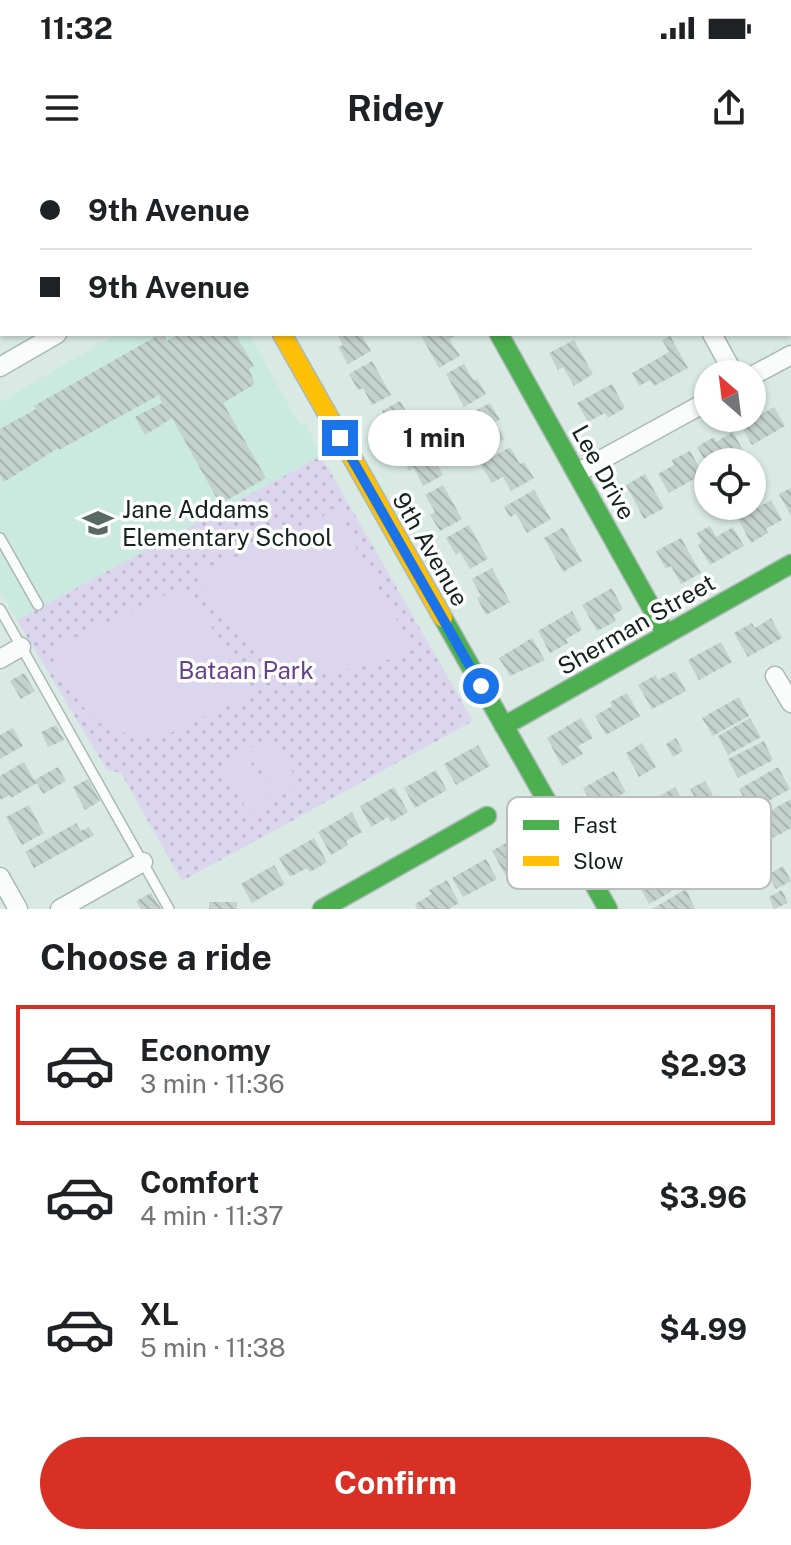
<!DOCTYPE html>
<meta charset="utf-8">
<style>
body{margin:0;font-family:"Public Sans",sans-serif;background:#f6f6f6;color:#202124;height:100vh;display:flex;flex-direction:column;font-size:30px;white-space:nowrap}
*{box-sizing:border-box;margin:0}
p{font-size:26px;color:#757577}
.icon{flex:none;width:44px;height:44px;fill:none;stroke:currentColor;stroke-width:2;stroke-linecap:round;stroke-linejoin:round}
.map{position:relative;height:749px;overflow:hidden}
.side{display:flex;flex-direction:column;background:#fff;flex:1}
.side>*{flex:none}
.banner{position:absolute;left:0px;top:0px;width:792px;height:176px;box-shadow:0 2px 6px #0004;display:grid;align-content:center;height:176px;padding:0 40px;background:#fff}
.needle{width:52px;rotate:332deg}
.buttons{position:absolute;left:694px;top:200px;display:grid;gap:16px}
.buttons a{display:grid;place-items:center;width:72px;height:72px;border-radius:50%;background:#fff;box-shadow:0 2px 6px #0004;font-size:40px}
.end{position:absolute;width:36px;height:36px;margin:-18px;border:10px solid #1a73e8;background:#fff;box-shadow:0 0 0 4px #fff}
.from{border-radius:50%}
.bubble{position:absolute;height:56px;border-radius:28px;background:#fff;box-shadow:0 2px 6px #0004;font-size:26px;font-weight:700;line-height:56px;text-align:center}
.banner b{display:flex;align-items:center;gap:28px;height:76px;font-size:30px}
.banner b+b{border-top:2px solid #e0e0e0}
.banner i{width:20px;height:20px;background:#202124}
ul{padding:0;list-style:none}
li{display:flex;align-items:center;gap:24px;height:120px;margin:0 16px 12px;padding:0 24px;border:4px solid transparent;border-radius:0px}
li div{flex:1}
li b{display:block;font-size:30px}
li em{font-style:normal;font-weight:700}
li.on{border-color:#d93025}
li>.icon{width:72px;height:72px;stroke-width:1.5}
h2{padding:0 40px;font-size:36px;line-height:96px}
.action{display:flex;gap:16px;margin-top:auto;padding:16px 40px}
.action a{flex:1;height:92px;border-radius:48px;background:#d93025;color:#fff;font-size:32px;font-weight:700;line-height:92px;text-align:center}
.status{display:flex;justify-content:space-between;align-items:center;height:56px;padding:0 40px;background:#fff;direction:ltr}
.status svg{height:22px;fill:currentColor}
header{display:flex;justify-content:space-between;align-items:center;height:104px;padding:0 40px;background:#fff;font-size:36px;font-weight:700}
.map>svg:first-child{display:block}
</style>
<div class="status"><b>11:32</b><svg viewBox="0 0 49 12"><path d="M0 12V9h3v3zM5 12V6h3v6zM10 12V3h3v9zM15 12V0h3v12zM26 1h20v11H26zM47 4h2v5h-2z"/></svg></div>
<header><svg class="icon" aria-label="menu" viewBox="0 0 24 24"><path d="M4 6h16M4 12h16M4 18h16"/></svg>Ridey<svg class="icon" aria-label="share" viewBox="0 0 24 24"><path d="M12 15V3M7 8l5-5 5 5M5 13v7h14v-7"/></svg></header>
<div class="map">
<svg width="791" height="749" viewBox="0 0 791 749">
<defs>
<pattern id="green-dots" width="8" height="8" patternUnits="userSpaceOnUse" patternTransform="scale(2)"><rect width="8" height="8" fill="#dbd6ee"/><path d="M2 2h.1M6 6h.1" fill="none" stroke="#bbb7cc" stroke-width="1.8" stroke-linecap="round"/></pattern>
<pattern id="building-back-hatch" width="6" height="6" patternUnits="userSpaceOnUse" patternTransform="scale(2)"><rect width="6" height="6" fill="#c4d2cd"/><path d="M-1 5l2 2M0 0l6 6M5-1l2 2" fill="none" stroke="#a8b4b0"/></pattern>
</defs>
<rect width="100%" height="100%" fill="#d9eae4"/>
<!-- built -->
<polygon fill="#cae9df" points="117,174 249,174 300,265 306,263 321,296 17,460 0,431 0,242"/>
<!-- green -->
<polygon fill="url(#green-dots)" points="321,296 473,561 182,721 121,613 107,610 17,460"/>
<!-- pitch -->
<g fill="#dbd6ee">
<path d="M331,348L347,358L344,366L414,490C352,517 294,521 241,476C220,459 204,437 195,411C224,400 317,372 331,348Z"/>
<polygon points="174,431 194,435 249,536 168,574 130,575 94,561 68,527 48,490"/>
<polygon points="271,576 300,625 277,639 248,589"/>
<polygon points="244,591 273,641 250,655 221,605"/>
</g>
<!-- building -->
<g fill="url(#building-back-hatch)">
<polygon points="160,174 163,174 167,181 179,174 235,174 254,206 249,209 255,224 223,243 266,318 220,344 172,258 145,275 135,257 162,243 159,235 59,290 58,288 4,322 0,315 0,269 36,249 34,246"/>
<polygon points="337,174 361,174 371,191 348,204 338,187 343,185"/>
<polygon points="420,174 457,174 449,179 460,196 439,208"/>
<polygon points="670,176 688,208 654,226 650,220 639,226 632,213 669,192 662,180"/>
<polygon points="574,180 593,214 574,226 563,207 558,210 549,193"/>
<polygon points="372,201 391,235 372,245 363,228 358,230 349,214"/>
<polygon points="464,204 474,221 477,219 486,234 464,247 446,214"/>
<polygon points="612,224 625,248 608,258 605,253 588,262 577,243"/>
<polygon points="400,241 419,274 396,287 387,270 391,268 382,251"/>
<polygon points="490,243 500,260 495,262 504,279 484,291 465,256"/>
<polygon points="774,247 785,266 752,285 741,266"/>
<polygon points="733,272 744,292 725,302 708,302 708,306 697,287 714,277 716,282"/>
<polygon points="424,281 443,315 423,326 414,308 409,311 400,294"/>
<polygon points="510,287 520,304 524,302 534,318 511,331 503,317 492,323 480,304"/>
<polygon points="690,291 703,314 669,333 658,314 674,305 672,300"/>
<polygon points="645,314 664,348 644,359 626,325"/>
<polygon points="443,325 462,359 440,371 430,355 435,352 425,335"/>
<polygon points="791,328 791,356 779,334"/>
<polygon points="534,330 551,359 527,373 516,354 510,357 504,347"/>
<polygon points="771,340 782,360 766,369 768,373 751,383 738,359"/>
<polygon points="469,365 488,399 470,409 460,392 456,395 446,378"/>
<polygon points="710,366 716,377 733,367 744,386 710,405 698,385 702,382 697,373"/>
<polygon points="563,367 582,401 563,412 544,378"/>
<polygon points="681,378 701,413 681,424 671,406 666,409 656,391"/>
<polygon points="492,408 510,442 486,455 477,438 481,436 472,419"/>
<polygon points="612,428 623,449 613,455 616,461 597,471 582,445"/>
<polygon points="572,451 582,470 566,479 568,483 550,493 538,471"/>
<polygon points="771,458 782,478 748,497 734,473 752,463 755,468"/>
<polygon points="532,478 545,500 510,516 499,498"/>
<polygon points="721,482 732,502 699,520 688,500"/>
<polygon points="675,511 686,531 652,549 638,525 656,515 658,520"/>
<polygon points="24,513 35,531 21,539 10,521"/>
<polygon points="627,533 640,556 606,575 595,556 612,546 610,542"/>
<polygon points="739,537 749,556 713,576 702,558"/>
<polygon points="581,558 593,578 578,586 583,594 562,606 547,578"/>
<polygon points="750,558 761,577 728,595 718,576"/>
<polygon points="56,565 64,580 48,587 41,572"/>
<polygon points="13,568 23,586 0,599 0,575"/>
<polygon points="676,578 683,591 673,597 666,584"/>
<polygon points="764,581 773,600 738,618 728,599"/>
<polygon points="642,583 656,607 639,617 626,593"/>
<polygon points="478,585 490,606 456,625 444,604"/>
<polygon points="24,602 34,620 58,607 66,621 43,634 37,623 11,638 10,635 0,640 0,616"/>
<polygon points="778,607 790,629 751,651 739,629"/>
<polygon points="436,610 447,630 415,648 404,628"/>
<polygon points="614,611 626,632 595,649 583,628"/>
<polygon points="88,619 100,641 85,650 73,627"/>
<polygon points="705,621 713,635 698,643 690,629"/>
<polygon points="394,627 408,652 391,662 388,657 371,667 360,646"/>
<polygon points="675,627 686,646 669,656 658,637"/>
<polygon points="791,639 791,668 773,678 761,656"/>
<polygon points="29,645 44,673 22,685 6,657"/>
<polygon points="352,652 362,672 346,681 348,685 331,695 318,672"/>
<polygon points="76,663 81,671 89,667 94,675 34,708 25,692"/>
<polygon points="530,676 541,696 506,716 492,691 509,681 512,685"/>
<polygon points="314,678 327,702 310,712 307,708 290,717 279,698"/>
<polygon points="486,699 497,719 463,737 452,718"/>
<polygon points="274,705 285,724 252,743 241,724"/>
<polygon points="783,706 791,721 776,729 768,715"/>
<polygon points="660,711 671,732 649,744 638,723"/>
<polygon points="447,720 459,743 449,749 417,749 415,744 432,734 429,730"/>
<polygon points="686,729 695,749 652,749"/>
<polygon points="782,730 788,743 774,749 769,737"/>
<polygon points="151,733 161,749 141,749 136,741"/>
<rect x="209" y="742" width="28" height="7"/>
</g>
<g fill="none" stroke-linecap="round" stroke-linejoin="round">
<!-- lane casing -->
<g stroke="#abb9b4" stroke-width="12">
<g id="lane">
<polyline points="0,378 38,445"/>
<polyline points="0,449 169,749"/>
</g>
</g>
<!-- street casing -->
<g stroke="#abb9b4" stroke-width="21">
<g id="street">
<polyline points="402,0 403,2"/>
<polyline points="614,0 615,2"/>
<polyline points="380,2 383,0"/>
<polyline points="712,174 734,214"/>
<polyline points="0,207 57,174"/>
<polyline points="752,216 791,195"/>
<polyline points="577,313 708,241"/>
<polyline points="0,499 21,487"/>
<polyline points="775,516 791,543"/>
<polyline points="0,717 18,749"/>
<polyline points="60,749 143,702"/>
</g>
</g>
<!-- fast casing -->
<g stroke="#abb9b4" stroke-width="21">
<g id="fast">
<polyline points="183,0 184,2"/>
<polyline points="499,174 666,474"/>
<polyline points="443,458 608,749"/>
<polyline points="504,566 791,404"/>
<polyline points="322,749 487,656"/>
</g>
</g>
<!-- slow casing -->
<g stroke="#abb9b4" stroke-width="21">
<polyline id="slow" points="282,174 443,458"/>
</g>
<!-- lane -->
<use href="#lane" stroke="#f9fcfb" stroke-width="9"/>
<!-- street -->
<use href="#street" stroke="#f9fcfb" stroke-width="18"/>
<!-- fast -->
<use href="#fast" stroke="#4caf50" stroke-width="18"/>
<!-- slow -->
<use href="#slow" stroke="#ffc107" stroke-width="18"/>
</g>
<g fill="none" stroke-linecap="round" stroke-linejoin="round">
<!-- route -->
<polyline stroke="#1a73e8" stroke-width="10" points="340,278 481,526"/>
</g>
<!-- icons -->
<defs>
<g id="school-bare" transform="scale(2.4)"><path d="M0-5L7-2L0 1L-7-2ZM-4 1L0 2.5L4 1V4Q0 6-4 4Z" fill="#5a6863" stroke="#fff" stroke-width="2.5" paint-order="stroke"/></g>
</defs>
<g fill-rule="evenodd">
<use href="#school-bare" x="98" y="363"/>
</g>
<g text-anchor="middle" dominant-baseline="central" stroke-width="7" stroke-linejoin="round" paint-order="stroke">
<!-- street labels -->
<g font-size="24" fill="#15221e" stroke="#fff">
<text transform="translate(604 312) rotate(61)">Lee Drive</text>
<text transform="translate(431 389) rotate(60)">9th Avenue</text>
<text transform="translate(636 464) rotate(-30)">Sherman Street</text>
</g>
<!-- poi labels -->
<g font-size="24" fill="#15221e" stroke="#fff" text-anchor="start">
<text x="122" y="349">Jane Addams<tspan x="122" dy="28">Elementary School</tspan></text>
</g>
<!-- park labels -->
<g font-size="24" fill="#69408e" stroke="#fff">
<text x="246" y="510">Bataan Park</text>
</g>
</g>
<!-- legend -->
<rect x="507" y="637" width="264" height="92" rx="12" fill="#fff" stroke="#b9bdbc" stroke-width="2"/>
<rect x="523" y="660" width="36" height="10" fill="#4caf50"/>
<rect x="523" y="696" width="36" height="10" fill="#ffc107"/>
<g font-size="22" fill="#15221e">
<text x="573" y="673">Fast</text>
<text x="573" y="709">Slow</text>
</g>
</svg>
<div class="buttons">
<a><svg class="needle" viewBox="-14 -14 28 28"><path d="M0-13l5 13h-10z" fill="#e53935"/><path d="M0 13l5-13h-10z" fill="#757577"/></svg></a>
<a><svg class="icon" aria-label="locate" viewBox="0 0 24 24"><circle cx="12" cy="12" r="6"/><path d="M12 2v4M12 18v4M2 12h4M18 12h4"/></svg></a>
</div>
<i class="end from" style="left:481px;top:526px"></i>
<i class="end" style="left:340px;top:278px"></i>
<div class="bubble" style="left:368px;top:250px;width:132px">1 min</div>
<div class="banner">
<b><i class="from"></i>9th Avenue</b>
<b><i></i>9th Avenue</b>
</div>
</div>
<section class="side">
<h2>Choose a ride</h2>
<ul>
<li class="on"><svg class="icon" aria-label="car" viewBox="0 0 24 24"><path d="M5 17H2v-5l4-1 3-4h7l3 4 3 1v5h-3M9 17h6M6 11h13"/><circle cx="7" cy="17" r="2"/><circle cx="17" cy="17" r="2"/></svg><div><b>Economy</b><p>3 min · 11:36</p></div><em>$2.93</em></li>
<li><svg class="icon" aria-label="car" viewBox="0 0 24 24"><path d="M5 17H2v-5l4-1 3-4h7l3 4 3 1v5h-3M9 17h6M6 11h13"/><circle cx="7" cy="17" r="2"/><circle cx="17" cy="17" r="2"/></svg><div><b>Comfort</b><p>4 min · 11:37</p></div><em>$3.96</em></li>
<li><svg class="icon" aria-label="car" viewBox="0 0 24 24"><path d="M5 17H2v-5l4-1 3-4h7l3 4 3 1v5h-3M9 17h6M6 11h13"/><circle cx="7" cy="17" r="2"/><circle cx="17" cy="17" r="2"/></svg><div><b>XL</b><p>5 min · 11:38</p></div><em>$4.99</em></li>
</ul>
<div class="action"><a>Confirm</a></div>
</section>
